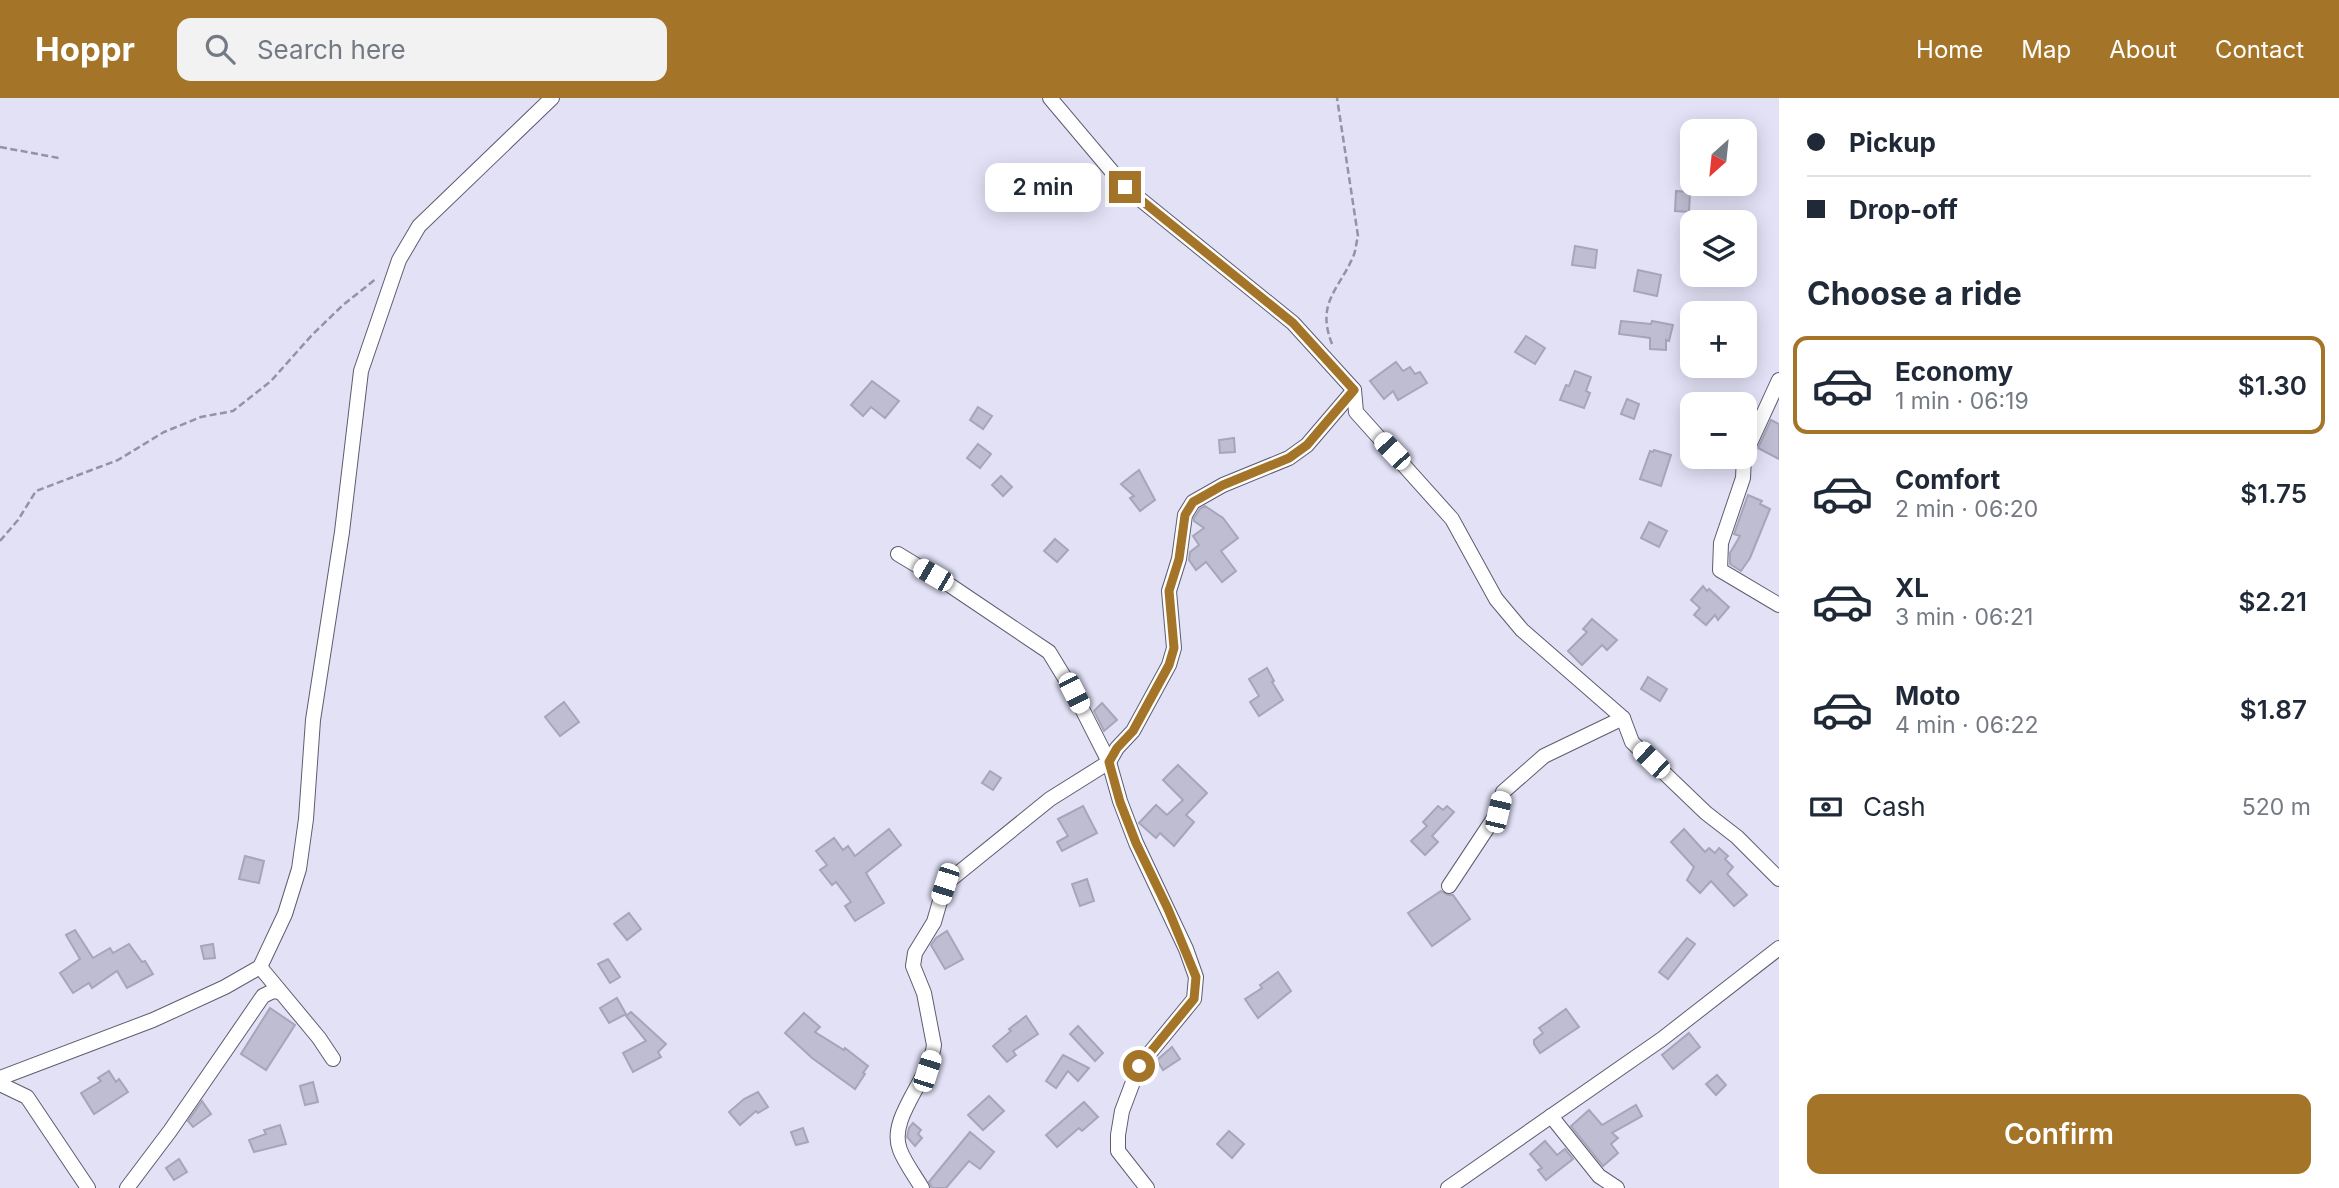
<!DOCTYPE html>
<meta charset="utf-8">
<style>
body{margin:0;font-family:Inter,sans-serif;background:#f2f2f3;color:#1f2937;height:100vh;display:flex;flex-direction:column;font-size:26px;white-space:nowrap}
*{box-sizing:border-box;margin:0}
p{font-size:23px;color:#747a83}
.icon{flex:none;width:38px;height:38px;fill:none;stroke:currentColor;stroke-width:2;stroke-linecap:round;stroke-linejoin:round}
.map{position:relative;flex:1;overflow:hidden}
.drawer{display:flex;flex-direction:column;background:#fff;width:560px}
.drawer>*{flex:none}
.hud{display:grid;align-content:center;height:154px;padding:0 28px;background:#fff}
.needle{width:46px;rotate:207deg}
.fabs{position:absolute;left:1680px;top:21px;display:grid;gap:14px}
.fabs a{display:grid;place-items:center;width:77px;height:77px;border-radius:14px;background:#fff;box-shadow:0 4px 18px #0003;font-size:35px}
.end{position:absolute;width:32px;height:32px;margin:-16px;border:9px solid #a47428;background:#fff;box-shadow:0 0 0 4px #fff}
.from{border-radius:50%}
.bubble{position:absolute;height:49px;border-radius:14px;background:#fff;box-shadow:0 4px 18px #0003;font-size:23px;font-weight:600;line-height:49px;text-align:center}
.car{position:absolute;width:21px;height:42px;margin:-21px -10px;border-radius:9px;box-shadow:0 0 5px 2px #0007;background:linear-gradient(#fff 24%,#345 0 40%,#fff 0 76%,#345 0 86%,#fff 0)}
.hud b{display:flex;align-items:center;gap:24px;height:66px;font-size:26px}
.hud b+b{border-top:2px solid #e0e1e3}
.hud i{width:18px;height:18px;background:#1f2937}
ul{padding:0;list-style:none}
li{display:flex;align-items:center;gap:21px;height:98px;margin:0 14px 10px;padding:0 14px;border:4px solid transparent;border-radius:14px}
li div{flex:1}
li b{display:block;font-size:26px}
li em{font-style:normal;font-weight:600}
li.selected{border-color:#a47428}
li>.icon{width:63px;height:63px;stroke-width:1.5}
h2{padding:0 28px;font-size:32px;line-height:84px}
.pay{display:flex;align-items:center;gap:18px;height:77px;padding:0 28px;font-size:26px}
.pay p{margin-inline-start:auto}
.cta{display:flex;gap:14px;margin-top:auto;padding:14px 28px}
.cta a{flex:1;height:80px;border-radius:14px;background:#a47428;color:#fff;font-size:28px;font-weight:600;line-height:80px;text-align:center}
header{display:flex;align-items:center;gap:42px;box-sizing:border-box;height:98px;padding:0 35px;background:#a47428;color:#fff}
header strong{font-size:33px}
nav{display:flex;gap:38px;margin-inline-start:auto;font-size:24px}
.search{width:490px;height:63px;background:#f2f2f3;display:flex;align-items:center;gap:18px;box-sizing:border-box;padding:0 24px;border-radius:14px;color:#747a83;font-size:26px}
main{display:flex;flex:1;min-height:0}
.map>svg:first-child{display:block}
</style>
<header>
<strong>Hoppr</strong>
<div class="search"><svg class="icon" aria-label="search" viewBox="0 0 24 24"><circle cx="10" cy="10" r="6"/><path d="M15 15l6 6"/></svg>Search here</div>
<nav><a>Home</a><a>Map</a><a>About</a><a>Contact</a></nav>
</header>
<main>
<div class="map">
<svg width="1779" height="1090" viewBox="0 0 1779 1090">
<rect width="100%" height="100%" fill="#e2e1f6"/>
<!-- building -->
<g fill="#bebdd2" stroke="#a6a5b9" stroke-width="2">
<polygon points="1676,93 1690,94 1689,114 1675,113"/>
<polygon points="1575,148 1597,152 1595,170 1572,167"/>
<polygon points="1638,172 1661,177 1657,198 1634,193"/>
<polygon points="1621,223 1651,226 1652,223 1673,227 1669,243 1666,242 1666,252 1650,251 1650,240 1619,236"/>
<polygon points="1526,238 1545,250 1535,266 1515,254"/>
<polygon points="1396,264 1403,273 1410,269 1415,276 1420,274 1427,285 1398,302 1393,293 1384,301 1370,283"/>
<polygon points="1575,273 1591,279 1586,293 1590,295 1584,310 1560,302 1566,287 1569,288"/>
<polygon points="872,283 899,303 885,320 871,309 863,318 851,307"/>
<polygon points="1627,301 1639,306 1634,321 1621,316"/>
<polygon points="978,309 992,318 983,331 970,322"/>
<polygon points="1771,322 1779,326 1779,361 1758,350"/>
<polygon points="1234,340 1235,354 1220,355 1219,342"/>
<polygon points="978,346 991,356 980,370 967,360"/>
<polygon points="1654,352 1671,357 1661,388 1640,381 1650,353 1653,354"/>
<polygon points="1139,372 1155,402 1140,413 1130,400 1134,398 1121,386"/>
<polygon points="1001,378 1012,389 1003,398 992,387"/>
<polygon points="1748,397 1762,403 1760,406 1770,411 1750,460 1741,473 1730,466 1730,455 1740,438 1734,436"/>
<polygon points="1205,408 1223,420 1238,440 1221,453 1236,473 1222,484 1206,464 1196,472 1189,462 1190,454 1199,447 1193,438 1204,430 1194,423 1194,420 1200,411"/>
<polygon points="1649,424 1667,433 1659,449 1641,440"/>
<polygon points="1055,441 1068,452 1057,464 1044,453"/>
<polygon points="1703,488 1707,493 1709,491 1729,509 1718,522 1715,517 1706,527 1694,517 1700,510 1691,502"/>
<polygon points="1592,521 1617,542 1607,552 1602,547 1582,567 1568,553 1587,534 1583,531"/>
<polygon points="1267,570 1274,583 1272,584 1283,602 1259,618 1250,604 1259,598 1249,581"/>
<polygon points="1648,579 1667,591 1660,603 1641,591"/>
<polygon points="564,604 579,624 560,638 545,619"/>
<polygon points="1102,605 1117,622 1104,633 1094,613"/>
<polygon points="1178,667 1207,695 1186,717 1194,724 1174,748 1160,735 1156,740 1139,725 1156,707 1167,717 1183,702 1163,682"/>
<polygon points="990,673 1001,680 993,692 982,685"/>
<polygon points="1083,708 1097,735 1062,753 1057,744 1068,738 1058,721"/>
<polygon points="1438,708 1443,712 1447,708 1454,714 1432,738 1438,744 1425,757 1411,743 1427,728 1423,724"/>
<polygon points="889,731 901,747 866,775 884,805 855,823 845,808 851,804 836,784 832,787 820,772 827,767 816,753 834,740 843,752 848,748 855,758"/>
<polygon points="1684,731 1705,754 1709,750 1715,755 1719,750 1728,758 1725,761 1733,769 1727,776 1747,797 1734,808 1711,783 1700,795 1687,782 1694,769 1671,744"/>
<polygon points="245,758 264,763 259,785 239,781"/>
<polygon points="1087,781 1094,803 1080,808 1072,786"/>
<polygon points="1441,793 1448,797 1453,797 1470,821 1432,848 1408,815"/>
<polygon points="629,815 641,831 627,842 614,826"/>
<polygon points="75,832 93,860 110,850 113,855 129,846 142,864 145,863 153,876 127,890 117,873 92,890 89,885 73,895 60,875 80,861 66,837"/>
<polygon points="947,833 963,861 945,871 931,847 936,840"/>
<polygon points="1687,840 1695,846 1668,881 1659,874"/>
<polygon points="213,846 215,860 204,861 201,848"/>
<polygon points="608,861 620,879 610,885 598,866"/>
<polygon points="1278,874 1291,893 1258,920 1245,901 1262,890 1260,887"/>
<polygon points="617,900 626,916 609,925 600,910"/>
<polygon points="270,910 295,927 266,972 241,956"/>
<polygon points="1566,911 1579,929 1540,955 1534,946 1534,942 1543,935 1539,930"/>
<polygon points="631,914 666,946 658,954 661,959 633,974 623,955 646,943 626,918"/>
<polygon points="804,915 820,929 815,934 844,952 845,950 868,968 863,975 865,976 855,991 812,960 785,935"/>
<polygon points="1026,918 1038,936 1013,953 1016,957 1007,964 993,948 1011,933 1009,931"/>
<polygon points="1078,928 1103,955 1095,963 1070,936"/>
<polygon points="1689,935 1700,949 1673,971 1662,957"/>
<polygon points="1172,949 1180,961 1163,972 1157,962"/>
<polygon points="1063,957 1089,970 1078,983 1068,973 1056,990 1046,983"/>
<polygon points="109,973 116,984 119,981 128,994 94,1016 81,995 101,983 98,980"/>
<polygon points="1717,977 1726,987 1716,997 1706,986"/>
<polygon points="313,984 318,1004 305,1007 300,988"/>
<polygon points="758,994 768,1009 758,1015 756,1013 740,1027 729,1014 744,1001"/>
<polygon points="989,998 1004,1013 983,1032 968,1017"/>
<polygon points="202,1003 211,1016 193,1029 188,1023"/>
<polygon points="1084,1004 1098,1019 1082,1033 1079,1030 1057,1049 1046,1037"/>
<polygon points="1636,1007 1642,1018 1612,1035 1618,1040 1611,1046 1618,1055 1603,1068 1571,1028 1589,1012 1602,1027"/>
<polygon points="913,1025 921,1032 918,1036 922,1040 915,1048 907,1039 909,1030"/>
<polygon points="280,1027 286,1046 254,1054 249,1042 266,1036 264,1032"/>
<polygon points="803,1030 808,1044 796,1047 791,1034"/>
<polygon points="1229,1033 1244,1046 1232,1060 1217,1046"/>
<polygon points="970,1034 994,1054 980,1071 969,1063 946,1090 932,1090 929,1084"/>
<polygon points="1545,1043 1557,1057 1565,1051 1573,1061 1546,1082 1538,1072 1542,1070 1530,1056"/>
<polygon points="179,1061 187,1074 174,1082 166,1070"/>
</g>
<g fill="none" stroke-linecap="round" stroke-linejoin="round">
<!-- minor casing -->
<g stroke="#5e5d6f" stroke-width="16">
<g id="minor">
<polyline points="1050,0 1125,89 1293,225 1354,292 1356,314 1452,421 1496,501 1522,532 1623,620 1632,644 1706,715 1737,739 1779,781"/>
<polyline points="1745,356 1779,282"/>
<polyline points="1744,359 1743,380 1721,445 1720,472 1779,507"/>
<polyline points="898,456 951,488 1049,554 1074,595 1109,664 1120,703 1136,745 1186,851 1196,879 1194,901 1139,968 1122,1013 1118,1037 1118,1053 1147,1090"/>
<polyline points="1449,788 1498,714 1503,694 1544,658 1623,620"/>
<polyline points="260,869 319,940 333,961"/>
<polyline points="0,980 153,922 225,889 260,869 285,816 299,771 306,721 313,622 342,434 361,273 399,162 419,128 552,0"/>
<polyline points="0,986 27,999 88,1090"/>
<polyline points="1551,1018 1599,1078 1617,1090"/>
<polyline points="127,1090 170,1033 263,898 273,893 280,894"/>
<path d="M922,1090C915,1078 905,1065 900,1052C887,1020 930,981 934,947L924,895L913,868L915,855L934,824L945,786L1050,701L1109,664L1117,650L1133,633L1169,567L1174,550L1169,493L1179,461L1185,417L1193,404L1223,387L1289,360L1307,347L1354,292"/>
<polyline points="1448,1090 1662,941 1779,850"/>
</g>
</g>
<!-- path -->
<g stroke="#9393a2" stroke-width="2.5" stroke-dasharray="7 3.5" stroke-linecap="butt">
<polyline points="0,49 59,60"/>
<path d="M1332,246C1316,205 1338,193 1353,159C1356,153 1356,145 1358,138L1337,0"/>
<polyline points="0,443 18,422 36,393 118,362 164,334 201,319 233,313 271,283 312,237 343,207 377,180"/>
</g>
<!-- minor -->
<use href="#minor" stroke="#fff" stroke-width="14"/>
</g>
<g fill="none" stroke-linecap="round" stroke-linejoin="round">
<!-- route -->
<polyline stroke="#a47428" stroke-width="9" points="1125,89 1293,225 1354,292 1307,347 1289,360 1223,387 1202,399 1193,404 1185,417 1179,461 1169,493 1174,550 1169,567 1133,633 1117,650 1109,664 1120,704 1136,745 1168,811 1196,879 1194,901 1139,968"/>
</g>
</svg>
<div class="fabs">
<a><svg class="needle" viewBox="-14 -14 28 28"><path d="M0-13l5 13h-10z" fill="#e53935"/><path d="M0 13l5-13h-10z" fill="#747a83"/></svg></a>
<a><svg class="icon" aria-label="layers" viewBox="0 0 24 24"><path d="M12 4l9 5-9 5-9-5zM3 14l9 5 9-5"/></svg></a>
<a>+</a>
<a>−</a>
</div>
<i class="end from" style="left:1139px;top:968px"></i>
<i class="end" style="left:1125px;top:89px"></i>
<div class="bubble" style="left:985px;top:65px;width:116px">2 min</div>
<i class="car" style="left:1392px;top:353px;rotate:317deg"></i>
<i class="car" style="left:933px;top:477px;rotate:300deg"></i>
<i class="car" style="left:1074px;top:595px;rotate:153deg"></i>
<i class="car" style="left:1651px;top:662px;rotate:314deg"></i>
<i class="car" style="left:1498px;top:714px;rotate:13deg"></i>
<i class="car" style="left:945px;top:786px;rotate:198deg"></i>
<i class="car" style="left:927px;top:973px;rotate:18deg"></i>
</div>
<section class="drawer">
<div class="hud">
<b><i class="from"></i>Pickup</b>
<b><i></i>Drop-off</b>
</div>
<h2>Choose a ride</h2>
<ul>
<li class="selected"><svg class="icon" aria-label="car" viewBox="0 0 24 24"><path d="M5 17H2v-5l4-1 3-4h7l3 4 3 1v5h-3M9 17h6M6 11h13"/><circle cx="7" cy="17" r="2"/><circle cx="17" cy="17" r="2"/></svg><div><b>Economy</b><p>1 min · 06:19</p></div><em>$1.30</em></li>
<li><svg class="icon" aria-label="car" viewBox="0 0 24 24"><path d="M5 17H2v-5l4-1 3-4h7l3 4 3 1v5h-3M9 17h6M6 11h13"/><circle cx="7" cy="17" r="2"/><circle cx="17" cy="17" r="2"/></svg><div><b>Comfort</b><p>2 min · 06:20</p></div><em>$1.75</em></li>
<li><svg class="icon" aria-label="car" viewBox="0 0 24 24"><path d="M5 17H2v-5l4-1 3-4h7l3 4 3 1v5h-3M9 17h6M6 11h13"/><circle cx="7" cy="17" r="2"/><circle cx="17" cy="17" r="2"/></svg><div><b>XL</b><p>3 min · 06:21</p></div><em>$2.21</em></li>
<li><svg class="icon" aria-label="car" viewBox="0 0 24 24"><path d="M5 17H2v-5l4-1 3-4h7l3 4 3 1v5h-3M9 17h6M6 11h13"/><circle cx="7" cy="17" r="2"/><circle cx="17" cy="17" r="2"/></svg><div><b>Moto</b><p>4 min · 06:22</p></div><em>$1.87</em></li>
</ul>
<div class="pay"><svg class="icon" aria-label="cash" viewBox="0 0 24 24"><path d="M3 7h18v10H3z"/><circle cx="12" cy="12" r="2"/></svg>Cash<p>520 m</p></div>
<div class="cta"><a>Confirm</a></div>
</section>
</main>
